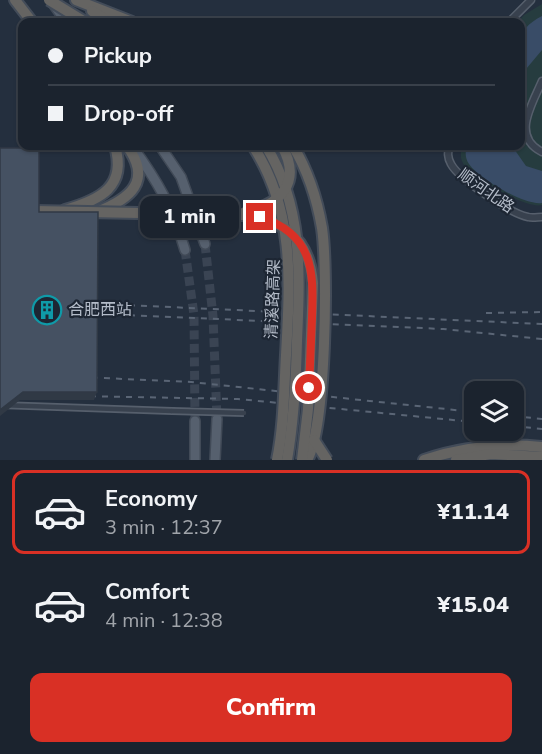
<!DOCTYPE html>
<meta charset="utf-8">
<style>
body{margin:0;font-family:"Nunito Sans","Noto Sans SC",sans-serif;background:#242b36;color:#f1f3f6;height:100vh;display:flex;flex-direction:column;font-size:22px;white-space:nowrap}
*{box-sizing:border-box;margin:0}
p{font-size:20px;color:#a0a4aa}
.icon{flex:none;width:33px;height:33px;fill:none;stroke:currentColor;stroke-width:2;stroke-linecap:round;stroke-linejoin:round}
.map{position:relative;height:460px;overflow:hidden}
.side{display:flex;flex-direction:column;background:#1b232e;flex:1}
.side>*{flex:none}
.top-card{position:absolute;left:18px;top:18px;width:507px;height:132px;border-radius:12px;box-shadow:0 2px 4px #0004,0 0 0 2px #39404a;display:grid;align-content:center;height:132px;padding:0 30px;background:#1b232e}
.controls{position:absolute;left:464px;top:381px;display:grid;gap:12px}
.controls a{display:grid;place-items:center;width:60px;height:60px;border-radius:12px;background:#1b232e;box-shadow:0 2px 4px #0004,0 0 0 2px #39404a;font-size:30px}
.end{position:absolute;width:27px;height:27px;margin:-14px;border:8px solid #d93025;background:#fff;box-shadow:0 0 0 3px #fff}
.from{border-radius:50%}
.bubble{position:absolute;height:42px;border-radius:12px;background:#1b232e;box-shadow:0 2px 4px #0004,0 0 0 2px #39404a;font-size:20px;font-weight:800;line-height:42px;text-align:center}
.top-card b{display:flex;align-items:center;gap:21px;height:57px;font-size:22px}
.top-card b+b{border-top:2px solid #39404a}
.top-card i{width:15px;height:15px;background:#f1f3f6}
ul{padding:10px 0 0;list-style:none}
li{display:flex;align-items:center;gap:18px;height:84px;margin:0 12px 9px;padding:0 18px;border:3px solid transparent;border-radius:12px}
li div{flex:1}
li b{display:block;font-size:22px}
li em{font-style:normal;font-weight:800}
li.active{border-color:#d93025}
li>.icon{width:54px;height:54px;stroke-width:1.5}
.button{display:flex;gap:12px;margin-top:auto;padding:12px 30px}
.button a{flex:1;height:69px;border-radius:12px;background:#d93025;color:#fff;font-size:24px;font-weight:800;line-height:69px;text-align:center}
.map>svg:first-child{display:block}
</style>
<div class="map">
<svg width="542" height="460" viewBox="0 0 542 460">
<rect width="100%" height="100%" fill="#242f3e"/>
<!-- green -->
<path fill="#263c3f" d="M542,4V205C525,209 479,180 466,167C460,161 460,154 462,146H520V22H518L524,15Z"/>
<!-- water -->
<g fill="#394c67">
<path d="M542,16V50L521,75C520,46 513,31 542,16Z"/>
<path d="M467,146H512L526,166L542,171V203C525,206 478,178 469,164C465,158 465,152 467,146Z"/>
</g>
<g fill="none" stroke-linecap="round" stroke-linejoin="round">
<!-- primary-tunnel -->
<g stroke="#3a4453" stroke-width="9" stroke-dasharray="9 4.5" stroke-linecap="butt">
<polyline points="205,244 213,316 217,419"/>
<polyline points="185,250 194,315 195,421"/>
</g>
<!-- pedestrian casing -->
<g stroke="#565f6c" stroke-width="8">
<polyline id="pedestrian" points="0,405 172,411"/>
</g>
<!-- minor casing -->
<g stroke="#565f6c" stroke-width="9">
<g id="minor">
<polyline points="509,22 531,0"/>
<path d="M542,81C532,105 511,136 542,152"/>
<path d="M449,146C448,152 447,157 451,164C459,179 511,214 528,217C532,218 538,217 542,217"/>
</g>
</g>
<!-- primary casing -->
<g stroke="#414a57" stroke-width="12">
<g id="primary">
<polyline points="52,2 66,22"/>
<path d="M132,146C158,182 172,206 185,250"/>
<polyline points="160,146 181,177 205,244"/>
<polyline points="195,460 195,421"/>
<polyline points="215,460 217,419"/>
</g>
</g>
<!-- trunk casing -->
<g stroke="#434c59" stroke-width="14">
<g id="trunk">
<polyline points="15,0 32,22"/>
<polyline points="76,0 132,22"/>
<polyline points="92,11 109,22"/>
<path d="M65,210C100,200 127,187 115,146"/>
<path d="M97,212C130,199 153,181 127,146"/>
<path d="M424,460C462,447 502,443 542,447"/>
<polyline points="456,460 491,454 542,457"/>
</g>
</g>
<!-- pedestrian -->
<use href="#pedestrian" stroke="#38414e" stroke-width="4.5"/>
<!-- minor -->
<use href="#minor" stroke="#38414e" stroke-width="6"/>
<!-- primary -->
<use href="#primary" stroke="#56606e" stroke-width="9"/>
<!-- trunk -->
<use href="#trunk" stroke="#656462" stroke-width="10"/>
<!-- rail -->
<g stroke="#5a6575" stroke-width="2" stroke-dasharray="6 6" stroke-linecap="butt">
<polyline points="81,303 542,324"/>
<polyline points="81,313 443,329 542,339"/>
<polyline points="486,313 542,312"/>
<polyline points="80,377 191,382 474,412"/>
<polyline points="78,396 238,399 474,422"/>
<polyline points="513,416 542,419"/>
<polyline points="513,426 542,429"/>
</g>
<!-- pedestrian-bridge casing -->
<g stroke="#565f6c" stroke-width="8" stroke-linecap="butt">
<polyline id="pedestrian-bridge" points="172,411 244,413"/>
</g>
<!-- trunk-bridge casing -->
<g stroke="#434c59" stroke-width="14" stroke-linecap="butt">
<g id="trunk-bridge">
<polyline points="49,0 85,22"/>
<path d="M253,146C295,211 290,281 286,355C284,390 284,426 277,460"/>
<path d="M266,146C303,206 300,273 297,341C296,381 294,420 287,460"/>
<path d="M293,146C308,171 317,199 322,228C328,268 326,429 307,460"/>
<path d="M35,211L243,215C285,219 309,240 313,283L308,409L302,460"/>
<path d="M245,212C281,205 302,182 282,146"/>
<polyline points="314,440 327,460"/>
</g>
</g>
<!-- pedestrian-bridge -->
<use href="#pedestrian-bridge" stroke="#38414e" stroke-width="4.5"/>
<!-- trunk-bridge -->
<use href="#trunk-bridge" stroke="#656462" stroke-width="10"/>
</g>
<!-- shaded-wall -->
<polygon fill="#303945" points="23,392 97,392 94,400 20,400 0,416 0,410"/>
<!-- building -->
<polygon fill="#455162" stroke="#303945" stroke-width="1.5" points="0,148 39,148 39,212 98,212 97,392 23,392 0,410"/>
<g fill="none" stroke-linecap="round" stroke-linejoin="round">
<!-- route -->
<path stroke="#d93025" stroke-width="8" d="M260,217C313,234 314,270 312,318C311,341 310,365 309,388"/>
</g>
<!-- icons -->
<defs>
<g id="building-ring" transform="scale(1.5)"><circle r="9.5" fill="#1d2633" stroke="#0f9aa8" stroke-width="1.5"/><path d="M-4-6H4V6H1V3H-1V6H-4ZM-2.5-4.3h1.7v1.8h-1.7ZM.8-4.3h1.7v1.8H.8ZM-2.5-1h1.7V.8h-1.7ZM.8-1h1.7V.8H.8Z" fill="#0f9aa8"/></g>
</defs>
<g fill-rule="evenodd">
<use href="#building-ring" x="47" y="310"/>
</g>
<g text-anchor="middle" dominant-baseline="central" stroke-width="4.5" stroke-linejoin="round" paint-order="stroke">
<!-- street labels -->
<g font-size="16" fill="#b4bcc9" stroke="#1d2633">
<text transform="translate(486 191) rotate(35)">顺河北路</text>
<text transform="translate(273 299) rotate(-88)">清溪路高架</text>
</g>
<!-- poi labels -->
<g font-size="16" fill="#b4bcc9" stroke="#1d2633" text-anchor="start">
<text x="68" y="310">合肥西站</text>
</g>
</g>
</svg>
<div class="controls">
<a><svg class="icon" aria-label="layers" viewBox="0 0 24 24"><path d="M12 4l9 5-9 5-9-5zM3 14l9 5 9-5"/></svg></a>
</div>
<i class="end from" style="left:309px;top:388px"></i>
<i class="end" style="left:260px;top:217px"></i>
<div class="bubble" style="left:140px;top:196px;width:99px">1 min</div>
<div class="top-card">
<b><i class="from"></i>Pickup</b>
<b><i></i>Drop-off</b>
</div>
</div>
<section class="side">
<ul>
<li class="active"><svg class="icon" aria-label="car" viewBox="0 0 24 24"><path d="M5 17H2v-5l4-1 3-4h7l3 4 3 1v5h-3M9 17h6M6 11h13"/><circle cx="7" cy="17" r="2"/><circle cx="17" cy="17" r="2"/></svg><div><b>Economy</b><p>3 min · 12:37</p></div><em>¥11.14</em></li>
<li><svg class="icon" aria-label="car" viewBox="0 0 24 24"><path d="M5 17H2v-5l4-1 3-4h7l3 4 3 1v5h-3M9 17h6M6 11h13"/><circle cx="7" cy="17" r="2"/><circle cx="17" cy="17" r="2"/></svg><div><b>Comfort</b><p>4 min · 12:38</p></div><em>¥15.04</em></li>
</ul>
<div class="button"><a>Confirm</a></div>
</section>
